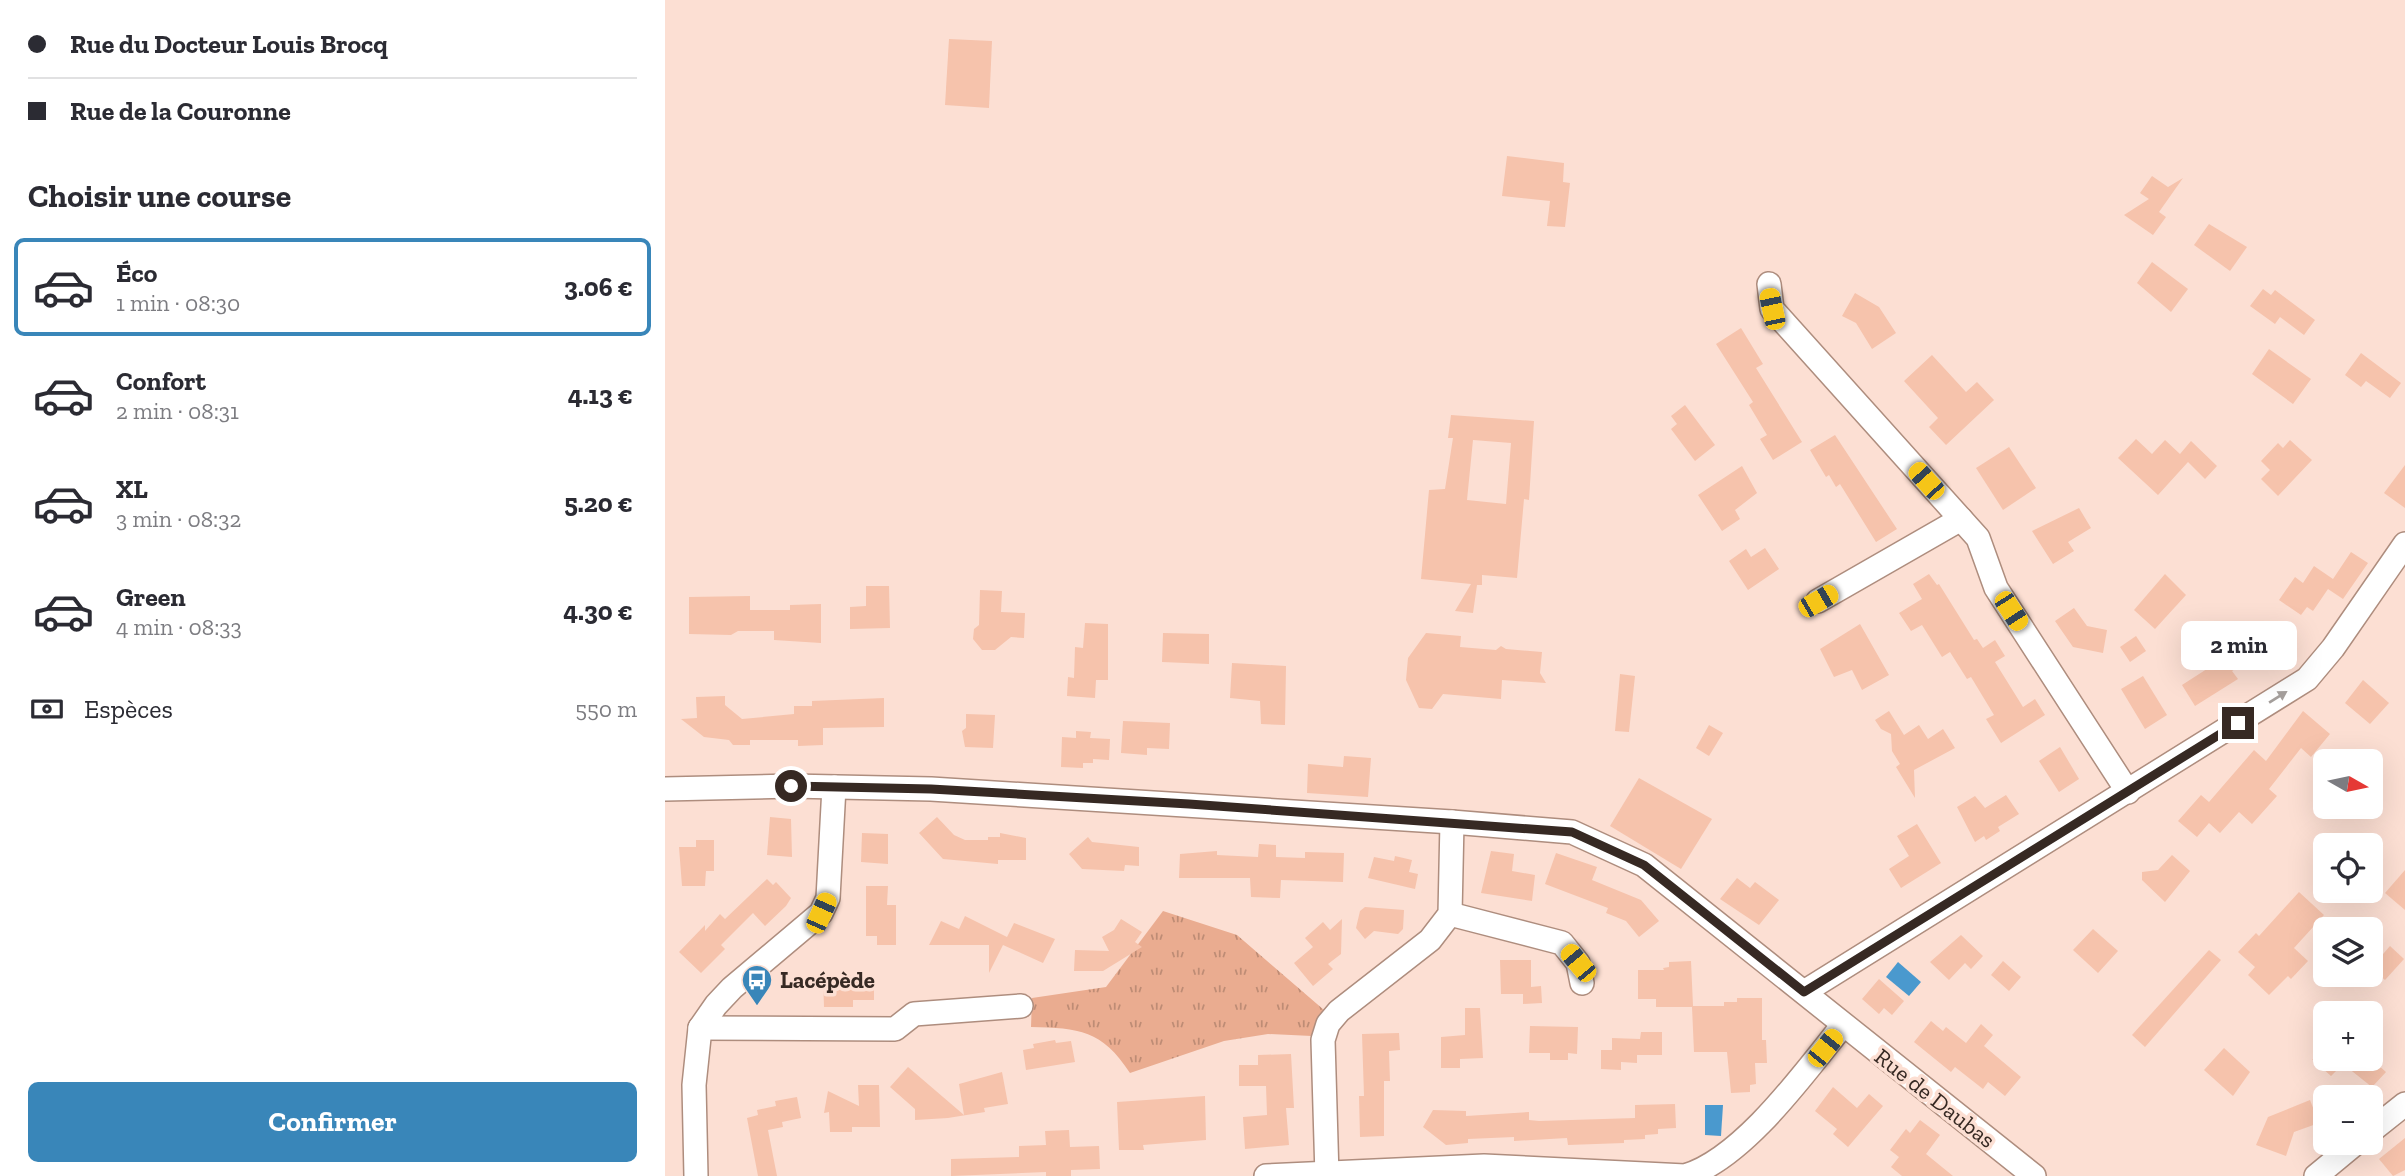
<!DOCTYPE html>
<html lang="fr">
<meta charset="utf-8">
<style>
body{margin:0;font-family:"Zilla Slab",serif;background:#f7f7f7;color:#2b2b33;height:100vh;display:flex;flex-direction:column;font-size:26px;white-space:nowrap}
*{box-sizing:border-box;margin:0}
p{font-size:23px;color:#7c7c81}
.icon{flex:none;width:38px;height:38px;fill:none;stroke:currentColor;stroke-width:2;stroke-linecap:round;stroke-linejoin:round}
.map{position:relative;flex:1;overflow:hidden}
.drawer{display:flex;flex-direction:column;background:#fff;width:665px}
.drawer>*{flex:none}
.banner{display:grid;align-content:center;height:154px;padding:0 28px;background:#fff}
.needle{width:46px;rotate:99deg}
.buttons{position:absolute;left:1648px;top:749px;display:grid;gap:14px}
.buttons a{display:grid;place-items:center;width:70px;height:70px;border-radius:10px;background:#fff;box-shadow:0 7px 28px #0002;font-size:35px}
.end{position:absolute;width:32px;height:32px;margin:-16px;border:9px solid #362923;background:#fff;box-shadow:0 0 0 4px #fff}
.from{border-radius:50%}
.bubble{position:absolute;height:49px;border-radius:10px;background:#fff;box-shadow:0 7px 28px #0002;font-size:23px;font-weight:800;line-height:49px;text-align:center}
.car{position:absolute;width:21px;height:42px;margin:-21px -10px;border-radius:9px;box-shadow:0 0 5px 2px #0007;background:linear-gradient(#f5c518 24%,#345 0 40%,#f5c518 0 76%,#345 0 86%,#f5c518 0)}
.banner b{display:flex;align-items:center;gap:24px;height:66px;font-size:26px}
.banner b+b{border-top:2px solid #e1e1e2}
.banner i{width:18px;height:18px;background:#2b2b33}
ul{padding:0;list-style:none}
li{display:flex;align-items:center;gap:21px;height:98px;margin:0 14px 10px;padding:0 14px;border:4px solid transparent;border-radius:10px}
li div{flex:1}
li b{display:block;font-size:26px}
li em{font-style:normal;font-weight:800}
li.active{border-color:#3986b9}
li>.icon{width:63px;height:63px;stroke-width:1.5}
h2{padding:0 28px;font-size:32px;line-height:84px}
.pay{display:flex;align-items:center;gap:18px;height:77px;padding:0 28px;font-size:26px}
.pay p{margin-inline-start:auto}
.primary-button{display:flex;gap:14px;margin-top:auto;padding:14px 28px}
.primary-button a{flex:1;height:80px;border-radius:10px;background:#3986b9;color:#fff;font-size:28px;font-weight:800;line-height:80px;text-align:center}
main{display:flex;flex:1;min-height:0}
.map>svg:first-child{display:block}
</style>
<main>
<section class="drawer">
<div class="banner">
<b><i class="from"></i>Rue du Docteur Louis Brocq</b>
<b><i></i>Rue de la Couronne</b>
</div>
<h2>Choisir une course</h2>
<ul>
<li class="active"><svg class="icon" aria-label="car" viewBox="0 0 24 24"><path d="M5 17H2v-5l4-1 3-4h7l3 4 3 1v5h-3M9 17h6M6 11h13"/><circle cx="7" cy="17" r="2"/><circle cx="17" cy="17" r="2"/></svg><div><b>Éco</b><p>1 min · 08:30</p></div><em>3.06 €</em></li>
<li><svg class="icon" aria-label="car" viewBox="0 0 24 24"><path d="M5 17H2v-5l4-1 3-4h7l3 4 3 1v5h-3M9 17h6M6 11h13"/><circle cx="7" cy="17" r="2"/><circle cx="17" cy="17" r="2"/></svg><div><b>Confort</b><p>2 min · 08:31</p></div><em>4.13 €</em></li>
<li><svg class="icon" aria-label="car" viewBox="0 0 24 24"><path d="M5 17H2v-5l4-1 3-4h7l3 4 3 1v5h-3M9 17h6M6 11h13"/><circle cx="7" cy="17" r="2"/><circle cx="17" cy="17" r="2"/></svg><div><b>XL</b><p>3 min · 08:32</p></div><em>5.20 €</em></li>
<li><svg class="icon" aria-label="car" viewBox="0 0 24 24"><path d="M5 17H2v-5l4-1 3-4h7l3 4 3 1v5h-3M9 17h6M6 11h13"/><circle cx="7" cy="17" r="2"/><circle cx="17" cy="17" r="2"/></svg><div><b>Green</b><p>4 min · 08:33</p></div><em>4.30 €</em></li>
</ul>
<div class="pay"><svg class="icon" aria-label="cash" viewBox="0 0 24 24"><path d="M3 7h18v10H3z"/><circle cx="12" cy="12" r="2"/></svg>Espèces<p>550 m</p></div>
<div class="primary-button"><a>Confirmer</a></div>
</section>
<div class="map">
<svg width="1740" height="1176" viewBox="0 0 1740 1176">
<defs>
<pattern id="park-tufts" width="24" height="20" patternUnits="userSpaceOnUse" patternTransform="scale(1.75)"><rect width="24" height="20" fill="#eaac90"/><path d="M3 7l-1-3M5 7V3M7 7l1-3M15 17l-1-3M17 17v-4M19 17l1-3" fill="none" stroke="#be8c75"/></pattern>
</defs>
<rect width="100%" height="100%" fill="#fcdfd3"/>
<!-- park -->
<path fill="url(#park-tufts)" d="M498,911L572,935L659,1010L647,1036L603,1034L559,1041L465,1073C437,1030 414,1028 366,1027L367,998L441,987Z"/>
<!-- water -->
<g fill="#4a99ce">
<polygon points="1233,962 1256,982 1244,996 1221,977"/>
<polygon points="1040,1105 1058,1105 1056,1136 1040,1135"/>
</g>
<!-- building -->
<g fill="#f6c3ac" fill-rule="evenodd">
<polygon points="284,39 327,41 324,108 280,105"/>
<polygon points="842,156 899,163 898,182 905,183 900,227 882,226 885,201 837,196"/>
<polygon points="1487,176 1503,187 1518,178 1494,212 1501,217 1488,235 1459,215 1484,199 1475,193"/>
<polygon points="1544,224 1582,247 1565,271 1529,245"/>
<polygon points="1487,262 1523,289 1506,312 1472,283"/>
<polygon points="1598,289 1606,295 1610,290 1650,320 1639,335 1615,317 1610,324 1585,306"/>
<polygon points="1190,293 1214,307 1231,333 1207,349 1191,323 1177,316"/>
<polygon points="1076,328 1098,364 1091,368 1137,442 1108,460 1095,439 1102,435 1084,405 1088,402 1051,344"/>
<polygon points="1604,349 1646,379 1628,404 1587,374"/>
<polygon points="1696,353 1736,383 1725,398 1701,381 1696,387 1680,375"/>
<polygon points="1267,355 1301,392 1312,382 1329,400 1281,445 1264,427 1273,418 1239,381"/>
<polygon points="1020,405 1050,445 1030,461 1006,429 1012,424 1006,416"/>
<path d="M786,415L869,421L864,500L859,499L852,578L817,575V585H812L808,613L790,611L806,584L756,579L764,490L780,489L788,438H783ZM808,440L846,443L841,504L802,500Z"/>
<polygon points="1170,435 1232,529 1211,542 1175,484 1171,487 1164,475 1161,477 1145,450"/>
<polygon points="1471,439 1487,454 1500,440 1515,454 1526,441 1552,466 1540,479 1523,462 1493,495 1453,458"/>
<polygon points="1625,440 1647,460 1613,496 1596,479 1605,470 1596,461 1613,443 1618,448"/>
<polygon points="1344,447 1371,488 1338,510 1311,468"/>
<polygon points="1740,465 1740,508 1719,493"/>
<polygon points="1077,466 1092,493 1070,510 1075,519 1057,531 1033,495"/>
<polygon points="1414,508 1426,528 1403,542 1409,551 1388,564 1367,531"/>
<polygon points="1100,548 1114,569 1083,590 1064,561 1081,549 1086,557"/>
<polygon points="1686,552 1703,563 1678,599 1663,589 1648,611 1642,607 1636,615 1614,600 1630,577 1638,583 1649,566 1668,579"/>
<polygon points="1264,574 1272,585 1274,584 1309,640 1312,639 1318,648 1330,640 1340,656 1330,662 1358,707 1370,699 1380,715 1336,743 1321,719 1329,715 1306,677 1302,679 1285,652 1277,657 1257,625 1246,631 1234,613 1257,599 1248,584"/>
<polygon points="1500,574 1521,595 1490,629 1469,610"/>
<polygon points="201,586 224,586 225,628 185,629 185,607 201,606"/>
<polygon points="315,590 337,591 336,612 360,613 359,638 346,637 330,650 317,650 308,639 309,629 314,625"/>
<polygon points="85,596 85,610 125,610 125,605 156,604 156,643 109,640 109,631 73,631 66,635 24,634 24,597"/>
<polygon points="1409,608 1422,626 1442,630 1438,653 1408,647 1390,621"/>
<polygon points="420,623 443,624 443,680 431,680 430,698 402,696 403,677 409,678 410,647 418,648"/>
<polygon points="1195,624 1224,675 1197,690 1187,670 1169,677 1155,649"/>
<polygon points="498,633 544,634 544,664 497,662"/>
<polygon points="761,633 796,636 795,647 831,650 836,646 841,649 877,652 875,673 881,683 837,680 836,699 778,694 767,709 754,708 741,680 743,658"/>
<polygon points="1471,636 1481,651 1465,662 1455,647"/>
<polygon points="1568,642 1581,662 1567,671 1573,679 1530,706 1517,685 1559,658 1554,651"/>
<polygon points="567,663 621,666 620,725 596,724 595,701 565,698"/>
<polygon points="955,674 970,676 964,732 950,731"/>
<polygon points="1478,676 1502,715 1480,729 1456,689"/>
<polygon points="1698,680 1724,703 1705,724 1680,703"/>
<polygon points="60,696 60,705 77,719 129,714 129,706 147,706 147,701 219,698 219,727 158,728 158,745 133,746 133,740 85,740 85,745 68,745 64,740 39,737 16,719 32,718 31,697"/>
<polygon points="1224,711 1239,735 1254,725 1263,739 1278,729 1290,748 1249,770 1250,798 1231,767 1235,764 1227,751 1226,734 1216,729 1210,720"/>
<polygon points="1638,711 1665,734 1646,757 1636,748 1604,789 1612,796 1587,824 1574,812 1555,833 1544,823 1532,837 1513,821 1536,795 1544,802 1589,750 1601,761"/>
<polygon points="301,714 330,715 328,748 300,747 297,731 301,728"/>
<polygon points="458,721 505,723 504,749 482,748 482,755 456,753"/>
<polygon points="1044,725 1058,733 1044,756 1031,748"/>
<polygon points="411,731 426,732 425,738 445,739 444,760 428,759 428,763 418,763 418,768 396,767 397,737 411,738"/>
<polygon points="1395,747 1414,779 1394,792 1374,761"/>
<polygon points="679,756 706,758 703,797 642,793 643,764 678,767"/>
<polygon points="974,778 1047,819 1016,869 945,826"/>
<polygon points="1341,795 1354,814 1333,827 1335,831 1321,840 1319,836 1310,842 1292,807 1310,796 1320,808"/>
<polygon points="105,817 126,819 127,857 102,855"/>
<polygon points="272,817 289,835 300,840 323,840 323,837 335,837 335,833 361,838 361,860 333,860 333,864 278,859 254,833"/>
<polygon points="1252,824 1276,863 1236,888 1224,869 1244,856 1232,836"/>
<polygon points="197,833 223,834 223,864 196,862"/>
<polygon points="423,837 427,842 474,847 474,866 460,865 459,871 417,869 404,854"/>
<polygon points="31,840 49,840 49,871 41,871 40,886 17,886 14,847 31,847"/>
<polygon points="594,844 611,845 611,857 640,858 640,852 679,853 678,882 616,880 615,898 586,897 585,878 514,878 515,854 552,851 552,855 593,857"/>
<polygon points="826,851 849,854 847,871 870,875 867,901 816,893"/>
<polygon points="891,853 932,867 927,880 976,900 994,921 974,937 961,921 941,913 943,908 880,884"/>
<polygon points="1507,855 1525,871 1500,902 1477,880 1477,872 1493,870"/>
<polygon points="730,856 747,860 744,872 753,874 750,889 703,878 709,857 729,861"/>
<polygon points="1740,870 1740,910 1720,893"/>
<polygon points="1072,878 1085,888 1090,882 1114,900 1094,925 1055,899"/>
<polygon points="102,879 108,885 111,882 126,898 121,906 100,926 88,913 56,945 60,949 36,973 14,952 40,925 40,931 55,914 60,919"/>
<polygon points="201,886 223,886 222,905 231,905 231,945 212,945 212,936 201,936"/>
<polygon points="1634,892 1659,915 1629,948 1643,961 1626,979 1623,976 1604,995 1583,975 1590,967 1573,952 1591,933 1594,936"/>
<polygon points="700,907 739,910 738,929 733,934 709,931 700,939 691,928 695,911"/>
<polygon points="300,916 342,937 349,923 390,939 378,963 338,945 324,973 324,945 264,945 276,921 294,929"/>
<polygon points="456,919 477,932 470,942 477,947 438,971 409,971 410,950 444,951 437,937 449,930"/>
<polygon points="677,919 676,954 663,964 668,969 648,986 629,963 648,947 640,938 658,922 665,930"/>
<polygon points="1428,929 1453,951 1433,973 1408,950"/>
<polygon points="1296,935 1318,956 1306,969 1300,963 1284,980 1265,962"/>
<polygon points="1725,946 1739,959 1720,980 1706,968"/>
<polygon points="1544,950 1556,960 1480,1047 1467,1035"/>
<polygon points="835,960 866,960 866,987 876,986 877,1003 858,1004 858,994 836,994"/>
<polygon points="1026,961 1028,1006 1059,1006 1059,1002 1072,1002 1072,998 1097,998 1097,1040 1101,1040 1102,1063 1090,1063 1091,1084 1085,1085 1085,1092 1066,1093 1062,1052 1029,1052 1027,1007 991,1007 991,999 973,999 973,970 999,970 998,968 1004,967 1004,962"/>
<polygon points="1338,961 1356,977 1344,991 1326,975"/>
<polygon points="158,975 209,975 209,1000 188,1000 188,1007 159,1007"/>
<polygon points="1214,979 1239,1001 1227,1015 1219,1008 1214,1014 1197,999"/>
<polygon points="800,1008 815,1008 818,1058 795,1059 795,1068 776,1068 776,1037 800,1035"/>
<polygon points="1266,1021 1278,1031 1281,1027 1301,1043 1316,1024 1328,1035 1319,1046 1356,1077 1340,1096 1323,1082 1318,1089 1290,1067 1286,1072 1249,1042"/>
<polygon points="865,1026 913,1027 912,1054 903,1053 903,1060 885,1060 885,1053 864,1053"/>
<polygon points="976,1032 997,1032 997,1055 972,1055 972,1063 956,1062 956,1070 936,1069 936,1050 947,1050 947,1038 975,1039"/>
<polygon points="734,1033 735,1050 724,1051 725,1081 719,1081 719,1136 695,1137 694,1096 699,1096 697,1034"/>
<polygon points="390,1040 391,1043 406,1041 410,1062 361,1070 358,1050 369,1048 368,1044"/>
<polygon points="1559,1048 1585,1072 1568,1096 1539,1070"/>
<polygon points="626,1054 629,1108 621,1108 624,1145 580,1149 578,1117 602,1115 601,1086 574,1086 574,1065 593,1065 593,1055"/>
<polygon points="1647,1059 1706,1059 1721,1072 1707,1087 1678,1064 1666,1076"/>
<polygon points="243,1067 299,1115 294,1084 337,1072 343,1104 319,1108 320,1112 283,1118 250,1120 250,1109 225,1087"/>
<polygon points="193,1085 214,1085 215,1127 187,1127 187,1132 165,1132 164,1112 159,1113 163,1091 194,1106"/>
<polygon points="1168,1087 1192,1108 1204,1094 1218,1106 1183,1147 1168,1134 1172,1129 1150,1111"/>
<polygon points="540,1096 541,1140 478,1145 479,1150 454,1150 452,1102"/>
<polygon points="132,1097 136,1118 117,1122 118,1127 103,1130 112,1176 93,1176 82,1118 93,1115 92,1110 111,1106 110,1101"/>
<polygon points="1645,1100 1654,1123 1629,1132 1621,1156 1591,1145 1603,1117"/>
<polygon points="1010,1104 1011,1128 993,1129 993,1134 980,1135 980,1139 959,1140 959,1143 903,1145 902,1138 849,1141 849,1137 803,1139 803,1143 781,1145 758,1127 768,1110 801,1111 801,1116 864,1112 864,1120 874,1121 970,1118 970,1105"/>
<polygon points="1255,1120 1275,1135 1261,1154 1288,1176 1237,1176 1226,1167 1234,1157 1225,1150 1241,1129 1245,1133"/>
<polygon points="404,1130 405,1147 434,1146 435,1169 406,1170 406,1176 381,1176 381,1172 286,1176 286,1159 354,1157 354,1146 381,1145 380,1131"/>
<polygon points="1740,1138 1740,1170 1728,1176 1714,1159"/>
</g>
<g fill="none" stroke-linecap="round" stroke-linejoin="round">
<!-- street casing -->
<g stroke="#ae8d7e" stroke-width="26">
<g id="street">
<polyline points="1104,284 1107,309 1313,538 1331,588 1463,792"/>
<polyline points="1153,601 1296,519"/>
<polyline points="0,789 126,786 266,789 787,822 907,832 979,865 1369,1176"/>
<polyline points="785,914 897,943 913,963 917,983"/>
<polyline points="1139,992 1642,679 1668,648 1740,544"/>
<polyline points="35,1028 230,1029 249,1014 356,1006"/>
<polyline points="1706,1131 1740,1104"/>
<polyline points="31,1176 29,1085 35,1028 51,1005 67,988 156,913 163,898 169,787"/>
<path d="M601,1176L819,1166L1020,1176C1078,1159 1140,1072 1178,1025"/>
<polyline points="662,1176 658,1040 663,1024 674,1011 765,940 785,914 787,822"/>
<polyline points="1651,1176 1691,1143"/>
</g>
</g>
<!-- street -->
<use href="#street" stroke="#fff" stroke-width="23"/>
</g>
<!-- one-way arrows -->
<defs><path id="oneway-solid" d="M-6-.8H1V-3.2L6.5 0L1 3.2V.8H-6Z" transform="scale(1.75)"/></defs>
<use fill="#a59f9c" href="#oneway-solid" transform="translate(1613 697) rotate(-32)"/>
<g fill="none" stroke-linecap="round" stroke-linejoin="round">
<!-- route -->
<polyline stroke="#362923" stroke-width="9" points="126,786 266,789 524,804 907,832 979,865 1139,992 1573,723"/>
</g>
<!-- icons -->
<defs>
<g id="bus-pin" transform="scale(1.575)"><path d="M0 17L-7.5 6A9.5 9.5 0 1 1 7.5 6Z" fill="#3986b9" stroke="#fcdfd3"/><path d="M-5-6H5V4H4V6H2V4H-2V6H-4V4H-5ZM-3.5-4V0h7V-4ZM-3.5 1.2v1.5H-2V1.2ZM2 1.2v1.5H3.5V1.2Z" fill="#fff"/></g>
</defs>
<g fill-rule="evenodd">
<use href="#bus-pin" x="92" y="980"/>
</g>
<g text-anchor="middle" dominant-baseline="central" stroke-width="7" stroke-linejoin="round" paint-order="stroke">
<!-- poi labels -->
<g font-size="23" font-weight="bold" fill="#362923" stroke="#fcdfd3" text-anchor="start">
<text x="115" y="980">Lacépède</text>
</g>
<!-- street labels -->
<g font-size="23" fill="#362923" stroke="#fcdfd3">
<text transform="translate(1270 1098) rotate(38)">Rue de Daubas</text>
</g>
</g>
</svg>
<div class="buttons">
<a><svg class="needle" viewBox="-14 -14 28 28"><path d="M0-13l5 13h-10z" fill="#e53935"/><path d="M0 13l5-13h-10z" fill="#7c7c81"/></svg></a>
<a><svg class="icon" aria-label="locate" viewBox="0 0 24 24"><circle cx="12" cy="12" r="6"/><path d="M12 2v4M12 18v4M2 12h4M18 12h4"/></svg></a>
<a><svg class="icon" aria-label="layers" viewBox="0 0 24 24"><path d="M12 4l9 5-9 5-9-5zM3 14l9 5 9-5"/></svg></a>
<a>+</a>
<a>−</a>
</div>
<i class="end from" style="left:126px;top:786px"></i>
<i class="end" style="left:1573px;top:723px"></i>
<div class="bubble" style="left:1516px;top:621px;width:116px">2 min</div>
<i class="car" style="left:1107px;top:309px;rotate:348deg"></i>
<i class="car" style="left:1261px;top:481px;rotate:318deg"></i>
<i class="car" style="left:1153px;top:601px;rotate:60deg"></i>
<i class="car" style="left:1346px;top:611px;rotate:147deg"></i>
<i class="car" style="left:156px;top:913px;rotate:24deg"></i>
<i class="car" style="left:913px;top:963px;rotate:320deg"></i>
<i class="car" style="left:1160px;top:1048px;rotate:39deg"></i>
</div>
</main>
